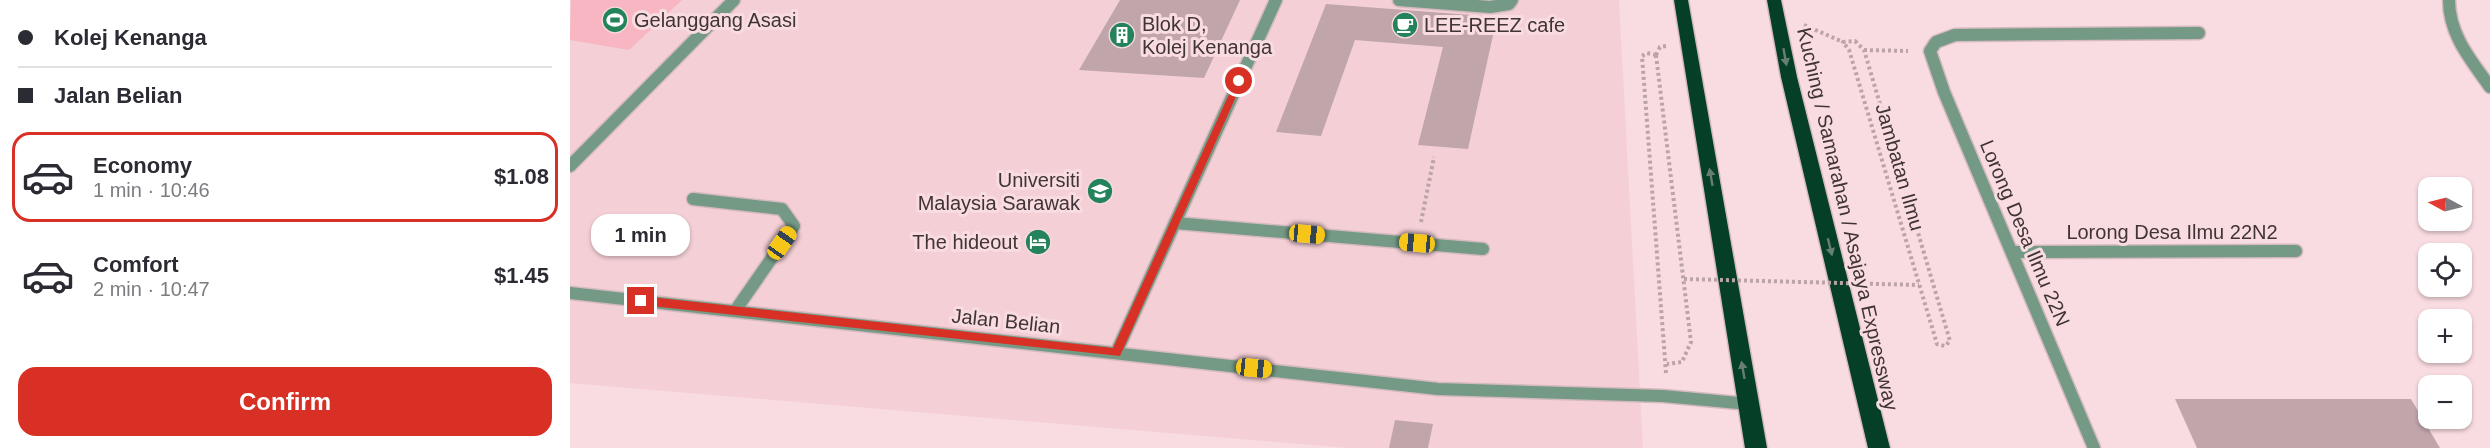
<!DOCTYPE html>
<meta charset="utf-8">
<style>
body{margin:0;font-family:Helvetica,sans-serif;background:#f2f2f3;color:#2b2b33;height:100vh;display:flex;flex-direction:column;font-size:22px;white-space:nowrap}
*{box-sizing:border-box;margin:0}
p{font-size:20px;color:#7c7c81}
.icon{flex:none;width:33px;height:33px;fill:none;stroke:currentColor;stroke-width:2;stroke-linecap:round;stroke-linejoin:round}
.map{position:relative;flex:1;overflow:hidden}
.sheet{display:flex;flex-direction:column;background:#fff;width:570px}
.sheet>*{flex:none}
.guide{display:grid;align-content:center;height:132px;padding:0 18px;background:#fff}
.needle{width:39px;rotate:277deg}
.fabs{position:absolute;left:1848px;top:177px;display:grid;gap:12px}
.fabs a{display:grid;place-items:center;width:54px;height:54px;border-radius:12px;background:#fff;box-shadow:0 2px 4px #0004;font-size:30px}
.end{position:absolute;width:27px;height:27px;margin:-14px;border:8px solid #d93025;background:#fff;box-shadow:0 0 0 3px #fff}
.from{border-radius:50%}
.bubble{position:absolute;height:42px;border-radius:18px;background:#fff;box-shadow:0 2px 4px #0004;font-size:20px;font-weight:800;line-height:42px;text-align:center}
.car{position:absolute;width:18px;height:36px;margin:-18px -9px;border-radius:8px;box-shadow:0 0 4px 2px #0007;background:linear-gradient(#f5c518 24%,#345 0 40%,#f5c518 0 76%,#345 0 86%,#f5c518 0)}
.guide b{display:flex;align-items:center;gap:21px;height:57px;font-size:22px}
.guide b+b{border-top:2px solid #e1e1e2}
.guide i{width:15px;height:15px;background:#2b2b33}
ul{padding:0;list-style:none}
li{display:flex;align-items:center;gap:18px;height:90px;margin:0 12px 9px;padding:0 6px;border:3px solid transparent;border-radius:18px}
li div{flex:1}
li b{display:block;font-size:22px}
li em{font-style:normal;font-weight:800}
li.current{border-color:#d93025}
li>.icon{width:54px;height:54px;stroke-width:1.5}
.button{display:flex;gap:12px;margin-top:auto;padding:12px 18px}
.button a{flex:1;height:69px;border-radius:18px;background:#d93025;color:#fff;font-size:24px;font-weight:800;line-height:69px;text-align:center}
main{display:flex;flex:1;min-height:0}
.map>svg:first-child{display:block}
</style>
<main>
<section class="sheet">
<div class="guide">
<b><i class="from"></i>Kolej Kenanga</b>
<b><i></i>Jalan Belian</b>
</div>
<ul>
<li class="current"><svg class="icon" aria-label="car" viewBox="0 0 24 24"><path d="M5 17H2v-5l4-1 3-4h7l3 4 3 1v5h-3M9 17h6M6 11h13"/><circle cx="7" cy="17" r="2"/><circle cx="17" cy="17" r="2"/></svg><div><b>Economy</b><p>1 min · 10:46</p></div><em>$1.08</em></li>
<li><svg class="icon" aria-label="car" viewBox="0 0 24 24"><path d="M5 17H2v-5l4-1 3-4h7l3 4 3 1v5h-3M9 17h6M6 11h13"/><circle cx="7" cy="17" r="2"/><circle cx="17" cy="17" r="2"/></svg><div><b>Comfort</b><p>2 min · 10:47</p></div><em>$1.45</em></li>
</ul>
<div class="button"><a>Confirm</a></div>
</section>
<div class="map">
<svg width="1920" height="448" viewBox="0 0 1920 448">
<rect width="100%" height="100%" fill="#f9dce1"/>
<!-- built -->
<polygon fill="#f4cfd6" points="0,0 1049,0 1073,448 778,448 0,383"/>
<!-- green -->
<polygon fill="#f8b5c2" points="1,0 112,0 59,50 0,40"/>
<!-- building -->
<g fill="#c0a5aa">
<polygon points="550,0 670,0 634,78 509,70"/>
<polygon points="756,4 927,17 898,149 848,145 873,47 785,40 751,136 706,132"/>
<polygon points="1605,399 1841,399 1870,448 1627,448"/>
<polygon points="825,420 863,424 858,448 819,448"/>
</g>
<g fill="none" stroke-linecap="round" stroke-linejoin="round">
<!-- lane casing -->
<g stroke="#d4babf" stroke-width="15">
<g id="lane">
<polyline points="829,0 920,7 939,4 942,0"/>
<polyline points="0,166 164,0"/>
<polyline points="123,199 212,209 224,226 165,311"/>
<polyline points="605,223 913,249"/>
<polyline points="546,353 706,0"/>
</g>
</g>
<!-- street casing -->
<g stroke="#d4babf" stroke-width="15">
<g id="street">
<path d="M1879,0C1879,35 1901,60 1920,87"/>
<polyline points="1442,252 1726,251"/>
<polyline points="0,293 868,389 1093,396 1179,404"/>
<polyline points="1524,448 1374,92 1360,51 1366,42 1385,35 1629,33"/>
</g>
</g>
<!-- highway casing -->
<g stroke="#d4babf" stroke-width="3">
<g id="highway">
<polygon points="1104,0 1118,0 1197,448 1175,448"/>
<polygon points="1197,0 1211,0 1227,77 1320,448 1298,448 1211,77"/>
</g>
</g>
<!-- path -->
<g stroke="#bba4a8" stroke-width="4" stroke-dasharray="3 3" stroke-linecap="butt">
<polyline points="1234,25 1273,42"/>
<polygon points="1285,41 1294,50 1380,341 1375,346 1367,344 1279,50 1273,42"/>
<polyline points="1294,50 1338,51"/>
<polyline points="1086,55 1077,53 1072,56 1096,373"/>
<polyline points="1086,55 1121,342 1112,362 1097,364"/>
<polyline points="1086,55 1090,47 1096,46"/>
<polyline points="851,222 864,157"/>
</g>
<!-- lane -->
<use href="#lane" stroke="#749a85" stroke-width="12"/>
<!-- street -->
<use href="#street" stroke="#749a85" stroke-width="12"/>
<!-- highway -->
<use href="#highway" fill="#053f28" fill-rule="evenodd"/>
<!-- path-bridge -->
<polyline stroke="#bba4a8" stroke-width="4" stroke-dasharray="3 3" stroke-linecap="butt" points="1114,279 1349,285"/>
</g>
<!-- one-way arrows -->
<defs><path id="oneway-solid" d="M-6-.8H1V-3.2L6.5 0L1 3.2V.8H-6Z" transform="scale(1.5)"/></defs>
<g fill="#677e72">
<use href="#oneway-solid" transform="translate(1215 57) rotate(80)"/>
<use href="#oneway-solid" transform="translate(1141 177) rotate(-100)"/>
<use href="#oneway-solid" transform="translate(1260 247) rotate(76)"/>
<use href="#oneway-solid" transform="translate(1173 370) rotate(-100)"/>
</g>
<!-- route -->
<polygon fill="#d93025" points="666,79 673,81 550,356 71,305 65,301 71,296 543,348"/>
<!-- icons -->
<defs>
<g id="stadium-disc" transform="scale(1.35)"><circle r="9.5" fill="#25835b" stroke="#f9dce1"/><path d="M0-5a6.5 5 0 1 0 0 10a6.5 5 0 1 0 0-10ZM-3.5-1.8h7v3.6h-7Z" fill="#fff"/></g>
<g id="cafe-disc" transform="scale(1.35)"><circle r="9.5" fill="#25835b" stroke="#f9dce1"/><path d="M-5.5-4.5H6V0H3Q3 3.5 0 3.5H-2.5Q-5.5 3.5-5.5 0ZM3-3.2v2h1.7v-2ZM-6 4.5H4V6H-6Z" fill="#fff"/></g>
<g id="building-disc" transform="scale(1.35)"><circle r="9.5" fill="#25835b" stroke="#f9dce1"/><path d="M-4-6H4V6H1V3H-1V6H-4ZM-2.5-4.3h1.7v1.8h-1.7ZM.8-4.3h1.7v1.8H.8ZM-2.5-1h1.7V.8h-1.7ZM.8-1h1.7V.8H.8Z" fill="#fff"/></g>
<g id="university-disc" transform="scale(1.35)"><circle r="9.5" fill="#25835b" stroke="#f9dce1"/><path d="M0-5L7-2L0 1L-7-2ZM-4 1L0 2.5L4 1V4Q0 6-4 4Z" fill="#fff"/></g>
<g id="hotel-disc" transform="scale(1.35)"><circle r="9.5" fill="#25835b" stroke="#f9dce1"/><path d="M-6-4.5h1.5V1H6V5H4.5V3h-9V5H-6ZM-4 0a1.8 1.8 0 1 1 3.6 0ZM.5 0V-2.5h3Q6-2.5 6 0Z" fill="#fff"/></g>
</defs>
<g fill-rule="evenodd">
<use href="#stadium-disc" x="45" y="20"/>
<use href="#cafe-disc" x="835" y="25"/>
<use href="#building-disc" x="552" y="35"/>
<use href="#university-disc" x="530" y="191"/>
<use href="#hotel-disc" x="468" y="242"/>
</g>
<g text-anchor="middle" dominant-baseline="central" stroke-width="6" stroke-linejoin="round" paint-order="stroke">
<!-- poi labels -->
<g font-size="20" fill="#403436" stroke="#f9dce1" text-anchor="start">
<text x="64" y="20">Gelanggang Asasi</text>
<text x="572" y="24">Blok D,<tspan x="572" dy="23">Kolej Kenanga</tspan></text>
<text x="854" y="25">LEE-REEZ cafe</text>
<text x="510" y="180" text-anchor="end">Universiti<tspan x="510" dy="23">Malaysia Sarawak</tspan></text>
<text x="448" y="242" text-anchor="end">The hideout</text>
</g>
<!-- street labels -->
<g font-size="20" fill="#403436" stroke="#f9dce1">
<text transform="translate(1330 167) rotate(74)">Jambatan Ilmu</text>
<text transform="translate(1278 219) rotate(77)">Kuching / Samarahan / Asajaya Expressway</text>
<text x="1602" y="232">Lorong Desa Ilmu 22N2</text>
<text transform="translate(1455 233) rotate(67)">Lorong Desa Ilmu 22N</text>
<text transform="translate(436 321) rotate(6)">Jalan Belian</text>
</g>
</g>
</svg>
<div class="fabs">
<a><svg class="needle" viewBox="-14 -14 28 28"><path d="M0-13l5 13h-10z" fill="#e53935"/><path d="M0 13l5-13h-10z" fill="#7c7c81"/></svg></a>
<a><svg class="icon" aria-label="locate" viewBox="0 0 24 24"><circle cx="12" cy="12" r="6"/><path d="M12 2v4M12 18v4M2 12h4M18 12h4"/></svg></a>
<a>+</a>
<a>−</a>
</div>
<i class="end from" style="left:669px;top:81px"></i>
<i class="end" style="left:71px;top:301px"></i>
<div class="bubble" style="left:21px;top:214px;width:99px">1 min</div>
<i class="car" style="left:737px;top:234px;rotate:95deg"></i>
<i class="car" style="left:212px;top:243px;rotate:35deg"></i>
<i class="car" style="left:847px;top:243px;rotate:275deg"></i>
<i class="car" style="left:684px;top:368px;rotate:96deg"></i>
</div>
</main>
